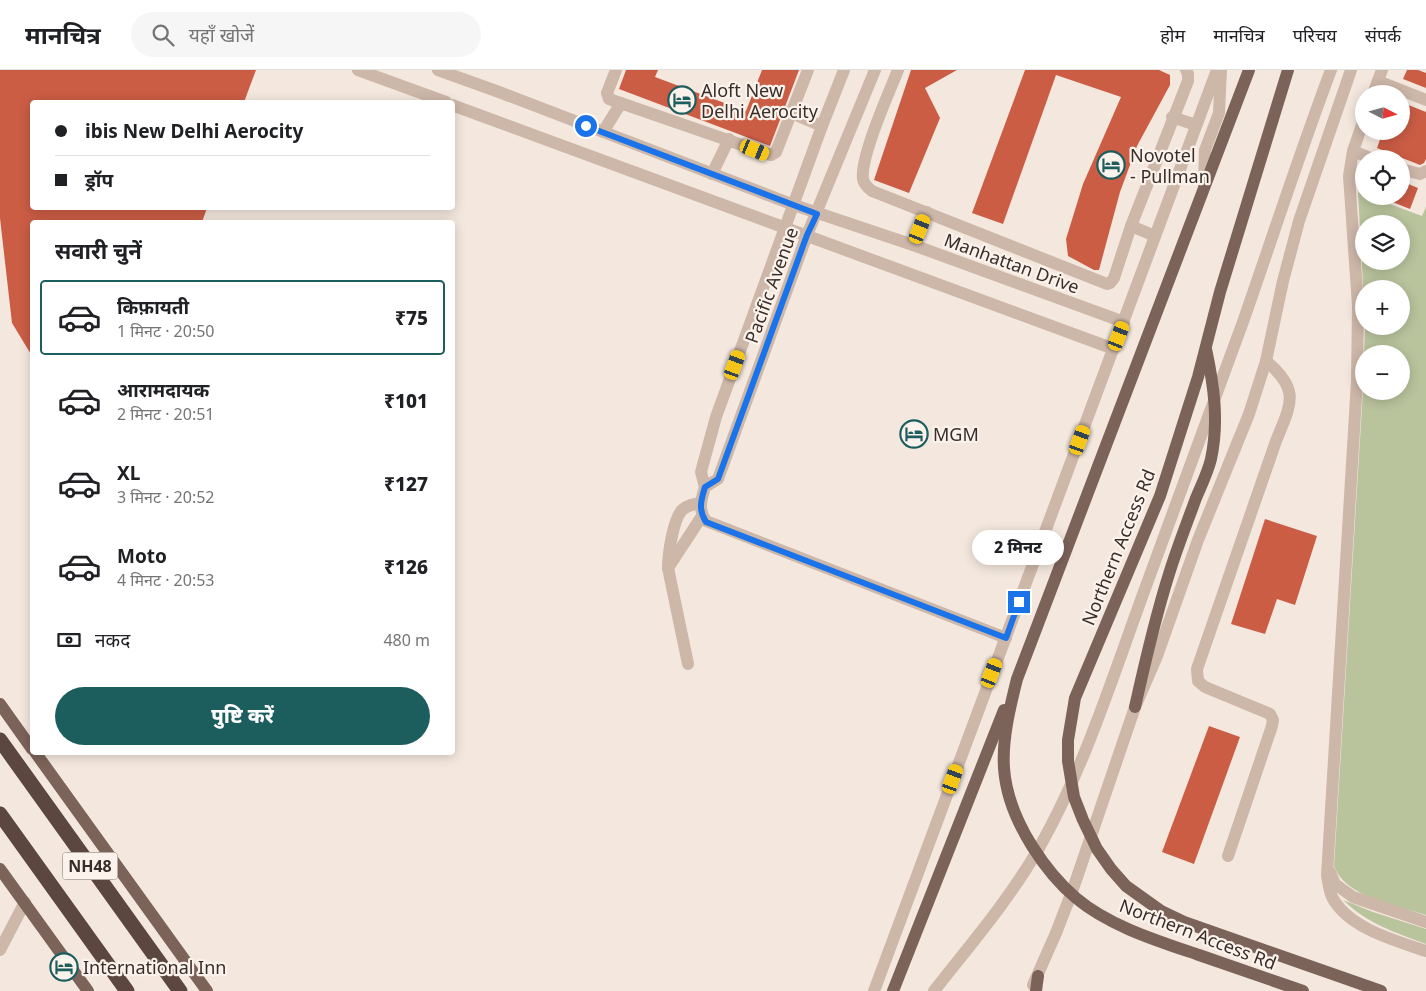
<!DOCTYPE html>
<html lang="hi">
<meta charset="utf-8">
<style>
body{margin:0;font-family:"Noto Sans","Noto Sans Devanagari",sans-serif;background:#f6f6f6;color:#202124;height:100vh;display:flex;flex-direction:column;font-size:19px;white-space:nowrap}
*{box-sizing:border-box;margin:0}
p{font-size:16px;color:#757577}
.icon{flex:none;width:28px;height:28px;fill:none;stroke:currentColor;stroke-width:2;stroke-linecap:round;stroke-linejoin:round}
.map{position:relative;flex:1;overflow:hidden}
.drawer{position:absolute;left:30px;top:150px;width:425px;height:535px;display:flex;flex-direction:column;background:#fff;border-radius:5px;box-shadow:0 2px 12px #0003}
.drawer>*{flex:none}
.hud{position:absolute;left:30px;top:30px;width:425px;height:110px;border-radius:5px;box-shadow:0 2px 12px #0003;display:grid;align-content:center;height:110px;padding:0 25px;background:#fff}
.needle{width:32px;rotate:96deg}
.tools{position:absolute;left:1355px;top:15px;display:grid;gap:10px}
.tools a{display:grid;place-items:center;width:55px;height:55px;border-radius:50%;background:#fff;box-shadow:0 2px 12px #0003;font-size:25px}
.end{position:absolute;width:22px;height:22px;margin:-11px;border:6px solid #1a73e8;background:#fff;box-shadow:0 0 0 2px #fff}
.from{border-radius:50%}
.bubble{position:absolute;height:35px;border-radius:18px;background:#fff;box-shadow:0 2px 12px #0003;font-size:16px;font-weight:800;line-height:35px;text-align:center}
.car{position:absolute;width:15px;height:30px;margin:-15px -8px;border-radius:6px;box-shadow:0 0 4px 1px #0007;background:linear-gradient(#f5c518 24%,#345 0 40%,#f5c518 0 76%,#345 0 86%,#f5c518 0)}
.hud b{display:flex;align-items:center;gap:18px;height:48px;font-size:19px}
.hud b+b{border-top:1px solid #e0e0e0}
.hud i{width:12px;height:12px;background:#202124}
ul{padding:0;list-style:none}
li{display:flex;align-items:center;gap:15px;height:75px;margin:0 10px 8px;padding:0 15px;border:2px solid transparent;border-radius:5px}
li div{flex:1}
li b{display:block;font-size:19px}
li em{font-style:normal;font-weight:800}
li.selected{border-color:#1c5d5d}
li>.icon{width:45px;height:45px;stroke-width:1.5}
h2{padding:0 25px;font-size:22px;line-height:60px}
.pay{display:flex;align-items:center;gap:12px;height:55px;padding:0 25px;font-size:19px}
.pay p{margin-inline-start:auto}
.cta{display:flex;gap:10px;margin-top:auto;padding:10px 25px}
.cta a{flex:1;height:58px;border-radius:30px;background:#1c5d5d;color:#fff;font-size:20px;font-weight:800;line-height:58px;text-align:center}
header{display:flex;align-items:center;gap:30px;box-sizing:border-box;height:70px;padding:0 25px;background:#fff;border-bottom:1px solid #e0e0e0}
header strong{font-size:24px}
nav{display:flex;gap:28px;margin-inline-start:auto;font-size:18px}
.search{width:350px;height:45px;background:#f6f6f6;display:flex;align-items:center;gap:12px;box-sizing:border-box;padding:0 18px;border-radius:28px;color:#757577;font-size:19px}
.map>svg:first-child{display:block}
</style>
<header>
<strong>मानचित्र</strong>
<div class="search"><svg class="icon" aria-label="search" viewBox="0 0 24 24"><circle cx="10" cy="10" r="6"/><path d="M15 15l6 6"/></svg>यहाँ खोजें</div>
<nav><a>होम</a><a>मानचित्र</a><a>परिचय</a><a>संपर्क</a></nav>
</header>
<div class="map">
<svg width="1426" height="921" viewBox="0 0 1426 921">
<rect width="100%" height="100%" fill="#f4e8de"/>
<!-- green -->
<g fill="#b9c49d" fill-rule="evenodd">
<path d="M1358,122L1364,125V126H1368L1422,146L1426,137V845C1397,836 1345,827 1334,796L1364,304V321H1401V284H1364L1365,256H1401V219H1364V234ZM1364,154H1401V191H1364Z"/>
<path d="M1343,830L1373,842L1426,859V874C1394,862 1368,854 1343,830Z"/>
</g>
<!-- building -->
<g fill="#cb5d45">
<polygon points="0,0 256,0 244,32 32,32 32,138 207,138 202,152 32,152 32,286 12,253 0,148"/>
<polygon points="626,0 658,0 655,7 746,41 762,0 799,0 770,76 619,19"/>
<polygon points="911,0 957,0 925,18 940,48 909,123 874,110"/>
<polygon points="1025,0 1159,0 1170,5 1170,15 1137,76 1120,122 1099,200 1094,200 1068,186 1066,169 1083,114 1121,27 1056,5 1003,154 972,143"/>
<polygon points="1407,0 1418,0 1426,3 1426,18 1403,9"/>
<polygon points="1401,32 1426,42 1426,89 1424,93 1420,95 1377,78 1383,61 1401,61"/>
<polygon points="1401,111 1418,118 1410,139 1380,127 1401,126"/>
<polygon points="1265,449 1317,466 1295,535 1277,529 1265,564 1231,554"/>
<polygon points="1209,656 1240,667 1194,794 1162,782"/>
</g>
<g fill="none" stroke-linecap="round" stroke-linejoin="round">
<!-- minor -->
<g stroke="#cdb7a9" stroke-width="12">
<polyline points="358,0 446,32"/>
<polyline points="438,0 499,22 794,135 913,175 1124,252"/>
<polyline points="616,0 607,23 609,29 771,85 776,82 808,0"/>
<path d="M898,0C889,23 860,87 863,109C864,114 868,118 872,121L1107,214L1110,213L1114,208L1131,156L1188,11V4L1186,0"/>
<polyline points="1378,11 1426,30"/>
<polyline points="1373,24 1382,0"/>
<polyline points="452,35 1114,279"/>
<polyline points="791,43 822,56"/>
<polyline points="1172,47 1196,55"/>
<path d="M1364,49L1353,81L1349,106L1358,236L1357,311L1327,805C1328,812 1329,820 1332,827C1348,858 1396,871 1426,881"/>
<polyline points="603,62 621,33"/>
<polyline points="1353,81 1373,89"/>
<polyline points="1401,99 1420,104 1426,101"/>
<polyline points="712,104 729,69"/>
<polyline points="1204,116 1205,80 1219,43 1221,0"/>
<polyline points="1131,156 1155,166"/>
<polyline points="913,175 927,142"/>
<polyline points="705,417 718,409 807,165 875,0"/>
<polyline points="705,417 701,402 716,347 822,56 844,0"/>
<path d="M705,417C701,430 698,440 706,451L1006,568"/>
<polyline points="668,498 702,446"/>
<path d="M688,594L668,498C668,484 673,450 682,440C687,435 694,434 701,433"/>
<path d="M1228,786L1272,656L1273,650L1270,644L1205,617L1198,611L1197,599L1276,371C1291,334 1301,320 1266,291"/>
<polyline points="1330,802 1335,814 1353,827 1426,852"/>
<polyline points="0,880 25,832"/>
<polyline points="1033,915 1056,863 1073,819 1119,684 1135,637 1157,586 1198,470 1249,344 1266,291 1283,211 1299,151 1351,0"/>
<polyline points="874,921 1217,0"/>
<path d="M934,921C970,875 1009,830 1039,778C1085,697 1114,603 1146,516C1179,427 1212,338 1244,249C1273,166 1300,82 1331,0"/>
</g>
<!-- major -->
<g stroke="#7c635a" stroke-width="12">
<path d="M1249,0L1017,609C1010,637 1002,669 1004,698C1006,727 1017,752 1032,776C1044,795 1058,813 1076,828C1109,856 1158,871 1199,885C1233,897 1268,909 1303,921"/>
<polyline points="1288,0 1220,222 1198,307 1160,426 1075,628 1068,670 1068,691 1074,727 1083,750 1097,779 1111,799 1126,816 1161,841 1184,852 1381,921"/>
<polyline points="0,634 32,679"/>
<path d="M1135,637C1145,592 1155,548 1169,504C1177,478 1187,453 1196,428C1201,416 1208,402 1211,389C1219,352 1214,316 1206,279"/>
<polyline points="35,682 207,921"/>
<polyline points="0,799 88,921"/>
<polyline points="893,921 1004,640"/>
<polyline points="1036,921 1038,906"/>
</g>
<!-- highway -->
<g stroke="#5b4640" stroke-width="15">
<polyline points="0,670 180,921"/>
<polyline points="0,744 127,921"/>
</g>
</g>
<g fill="none" stroke-linecap="round" stroke-linejoin="round">
<!-- route -->
<path stroke="#1a73e8" stroke-width="6" d="M586,56L817,144L807,165L718,409L705,417C701,430 698,440 706,452L1006,568L1019,532"/>
</g>
<!-- icons -->
<defs>
<g id="hotel-ring" transform="scale(1.4375)"><circle r="9.5" fill="#fbf2eb" stroke="#1c5d5d" stroke-width="1.5"/><path d="M-6-4.5h1.5V1H6V5H4.5V3h-9V5H-6ZM-4 0a1.8 1.8 0 1 1 3.6 0ZM.5 0V-2.5h3Q6-2.5 6 0Z" fill="#1c5d5d"/></g>
</defs>
<g fill-rule="evenodd">
<use href="#hotel-ring" x="682" y="30"/>
<use href="#hotel-ring" x="1111" y="95"/>
<use href="#hotel-ring" x="914" y="364"/>
<use href="#hotel-ring" x="64" y="897"/>
</g>
<g text-anchor="middle" dominant-baseline="central" stroke-width="4.5" stroke-linejoin="round" paint-order="stroke">
<!-- shield labels -->
<rect fill="#fbf2eb" stroke="#736863" stroke-width="1" x="62.5" y="782.5" width="55" height="27" rx="4"/>
<g font-size="16" font-weight="bold" fill="#392d29">
<text x="90" y="796">NH48</text>
</g>
<!-- poi labels -->
<g font-size="18" fill="#392d29" stroke="#fbf2eb" text-anchor="start">
<text x="701" y="20">Aloft New<tspan x="701" dy="21">Delhi Aerocity</tspan></text>
<text x="1130" y="85">Novotel<tspan x="1130" dy="21">- Pullman</tspan></text>
<text x="933" y="364">MGM</text>
<text x="83" y="897">International Inn</text>
</g>
<!-- street labels -->
<g font-size="18" fill="#392d29" stroke="#fbf2eb">
<text transform="translate(1012 193) rotate(20)">Manhattan Drive</text>
<text transform="translate(771 215) rotate(-70)">Pacific Avenue</text>
<text transform="translate(1118 477) rotate(-68)">Northern Access Rd</text>
<text transform="translate(1198 864) rotate(21)">Northern Access Rd</text>
</g>
</g>
</svg>
<div class="tools">
<a><svg class="needle" viewBox="-14 -14 28 28"><path d="M0-13l5 13h-10z" fill="#e53935"/><path d="M0 13l5-13h-10z" fill="#757577"/></svg></a>
<a><svg class="icon" aria-label="locate" viewBox="0 0 24 24"><circle cx="12" cy="12" r="6"/><path d="M12 2v4M12 18v4M2 12h4M18 12h4"/></svg></a>
<a><svg class="icon" aria-label="layers" viewBox="0 0 24 24"><path d="M12 4l9 5-9 5-9-5zM3 14l9 5 9-5"/></svg></a>
<a>+</a>
<a>−</a>
</div>
<i class="end from" style="left:586px;top:56px"></i>
<i class="end" style="left:1019px;top:532px"></i>
<div class="bubble" style="left:972px;top:460px;width:92px">2 मिनट</div>
<i class="car" style="left:755px;top:80px;rotate:112deg"></i>
<i class="car" style="left:920px;top:159px;rotate:22deg"></i>
<i class="car" style="left:1119px;top:266px;rotate:21deg"></i>
<i class="car" style="left:735px;top:295px;rotate:20deg"></i>
<i class="car" style="left:1080px;top:370px;rotate:20deg"></i>
<i class="car" style="left:992px;top:603px;rotate:21deg"></i>
<i class="car" style="left:953px;top:709px;rotate:20deg"></i>
<div class="hud">
<b><i class="from"></i>ibis New Delhi Aerocity</b>
<b><i></i>ड्रॉप</b>
</div>
<section class="drawer">
<h2>सवारी चुनें</h2>
<ul>
<li class="selected"><svg class="icon" aria-label="car" viewBox="0 0 24 24"><path d="M5 17H2v-5l4-1 3-4h7l3 4 3 1v5h-3M9 17h6M6 11h13"/><circle cx="7" cy="17" r="2"/><circle cx="17" cy="17" r="2"/></svg><div><b>किफ़ायती</b><p>1 मिनट · 20:50</p></div><em>₹75</em></li>
<li><svg class="icon" aria-label="car" viewBox="0 0 24 24"><path d="M5 17H2v-5l4-1 3-4h7l3 4 3 1v5h-3M9 17h6M6 11h13"/><circle cx="7" cy="17" r="2"/><circle cx="17" cy="17" r="2"/></svg><div><b>आरामदायक</b><p>2 मिनट · 20:51</p></div><em>₹101</em></li>
<li><svg class="icon" aria-label="car" viewBox="0 0 24 24"><path d="M5 17H2v-5l4-1 3-4h7l3 4 3 1v5h-3M9 17h6M6 11h13"/><circle cx="7" cy="17" r="2"/><circle cx="17" cy="17" r="2"/></svg><div><b>XL</b><p>3 मिनट · 20:52</p></div><em>₹127</em></li>
<li><svg class="icon" aria-label="car" viewBox="0 0 24 24"><path d="M5 17H2v-5l4-1 3-4h7l3 4 3 1v5h-3M9 17h6M6 11h13"/><circle cx="7" cy="17" r="2"/><circle cx="17" cy="17" r="2"/></svg><div><b>Moto</b><p>4 मिनट · 20:53</p></div><em>₹126</em></li>
</ul>
<div class="pay"><svg class="icon" aria-label="cash" viewBox="0 0 24 24"><path d="M3 7h18v10H3z"/><circle cx="12" cy="12" r="2"/></svg>नकद<p>480 m</p></div>
<div class="cta"><a>पुष्टि करें</a></div>
</section>
</div>
